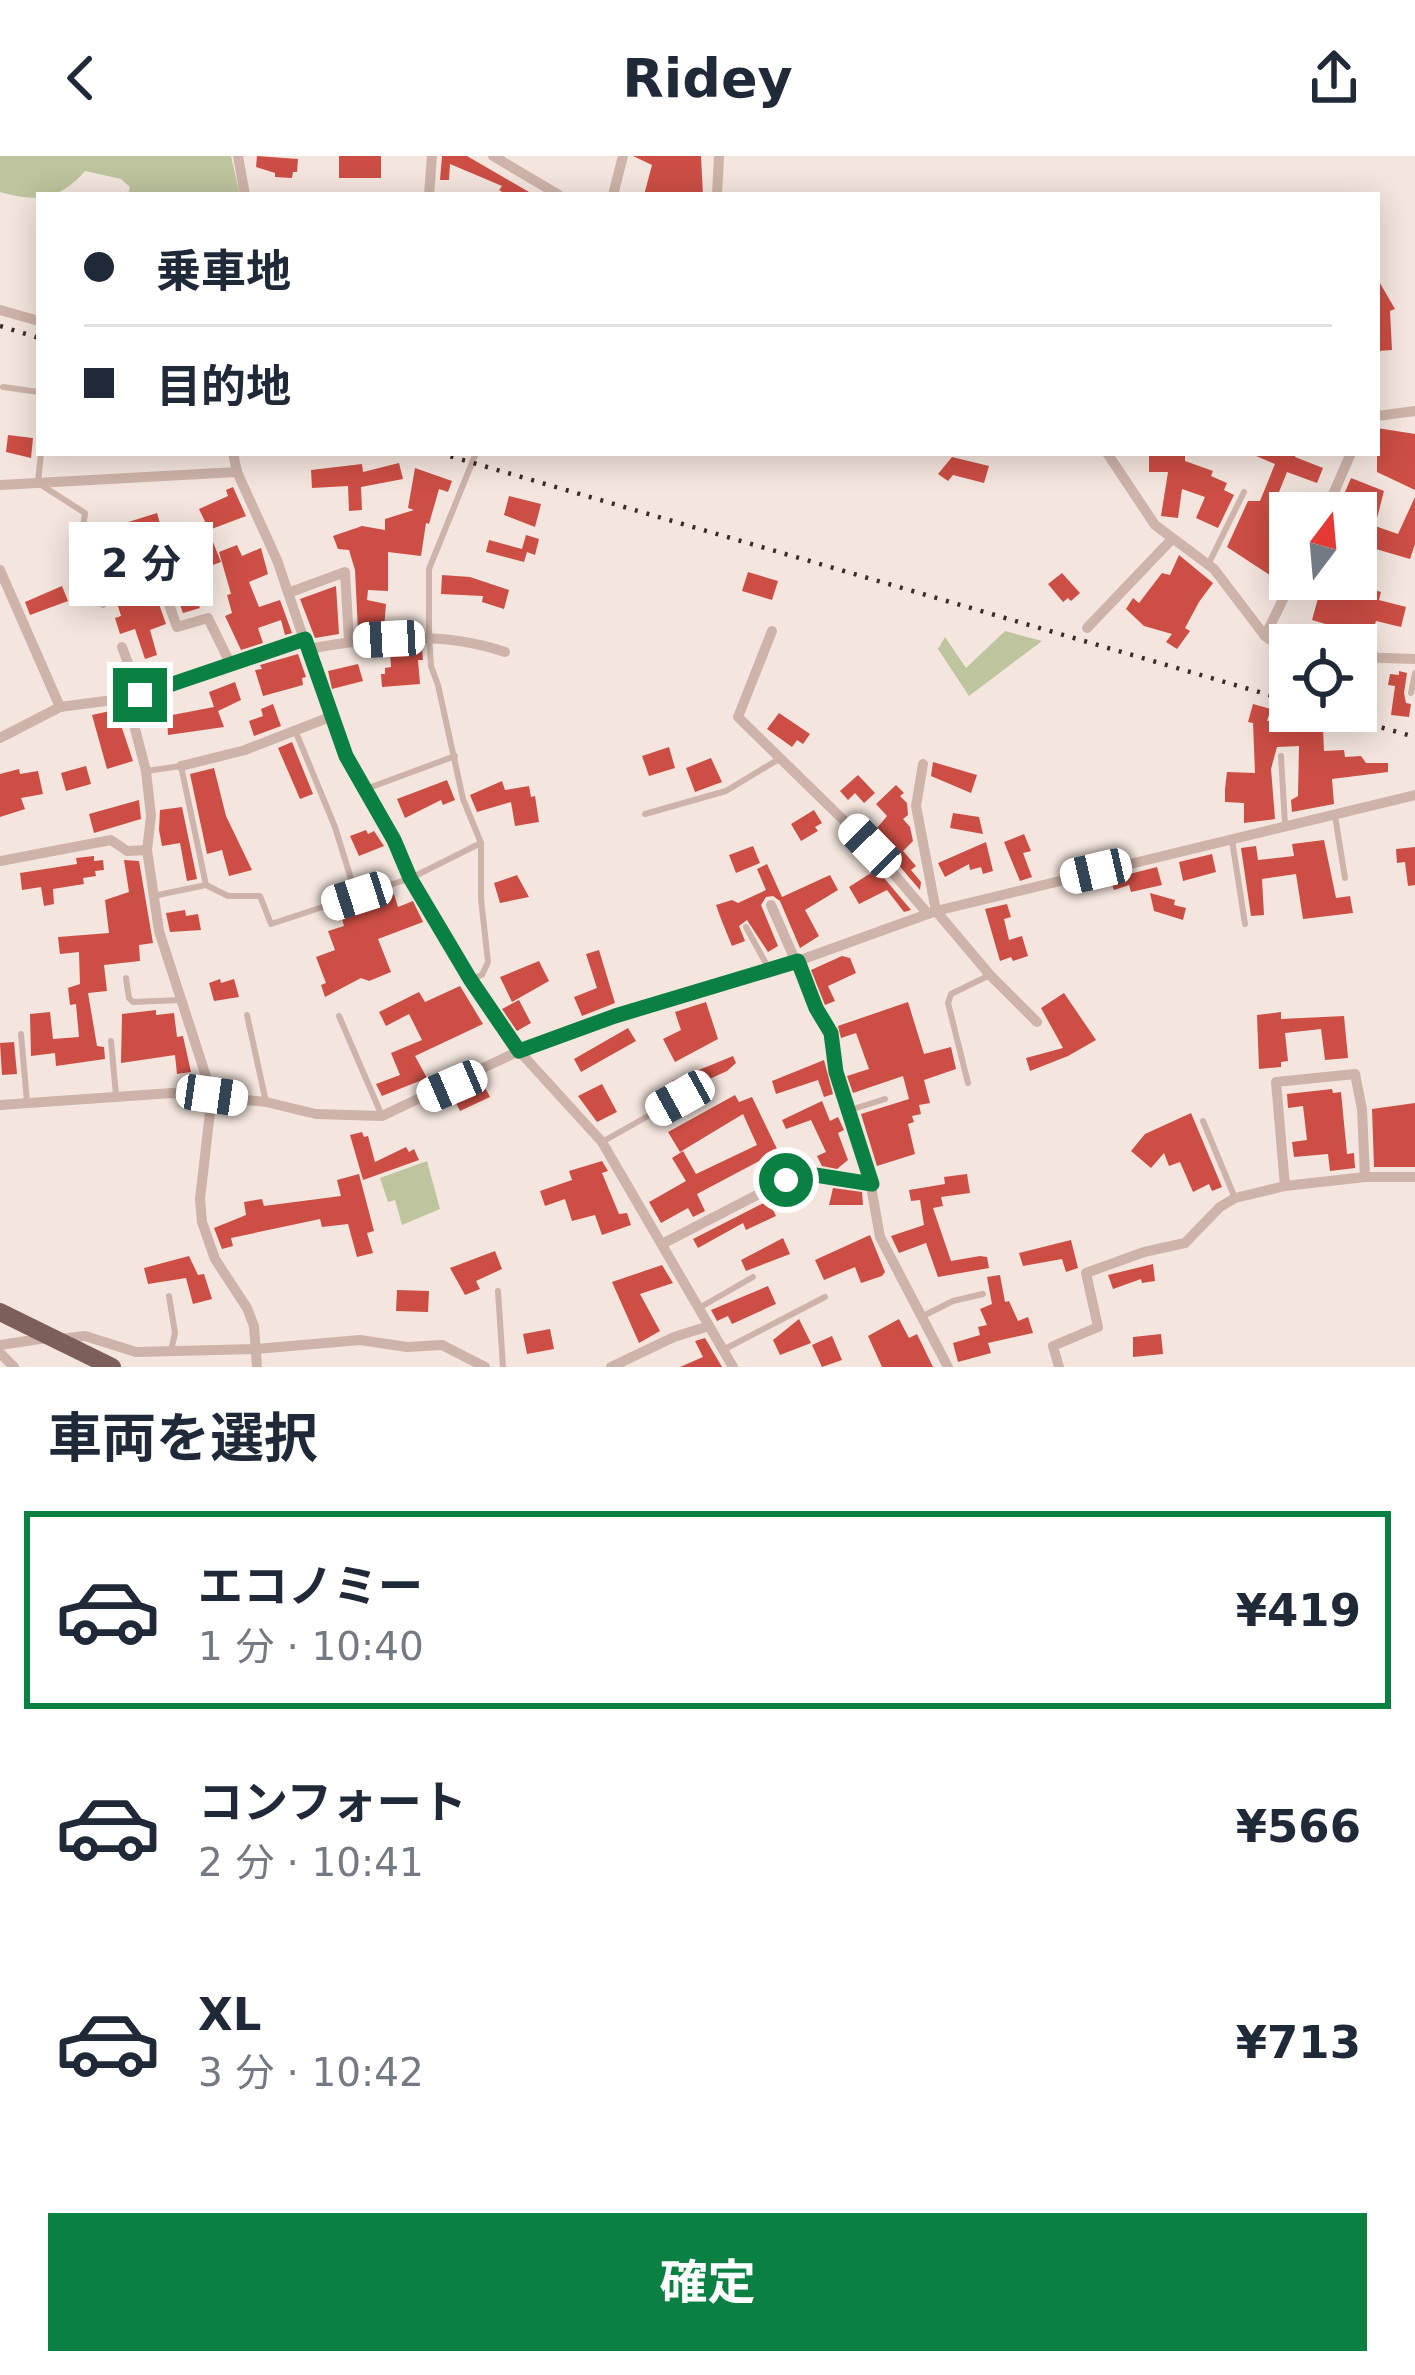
<!DOCTYPE html>
<html lang="ja">
<meta charset="utf-8">
<style>
body{margin:0;font-family:"DejaVu Sans","Noto Sans JP",sans-serif;background:#f2f2f3;color:#1f2937;height:100vh;display:flex;flex-direction:column;font-size:45px;white-space:nowrap}
*{box-sizing:border-box;margin:0}
p{font-size:39px;color:#747a83}
.icon{flex:none;width:66px;height:66px;fill:none;stroke:currentColor;stroke-width:2;stroke-linecap:round;stroke-linejoin:round}
.map{position:relative;height:1211px;overflow:hidden}
.side{display:flex;flex-direction:column;background:#fff;flex:1}
.side>*{flex:none}
.hud{position:absolute;left:36px;top:36px;width:1344px;height:264px;border-radius:0px;box-shadow:0 6px 30px #0003;display:grid;align-content:center;height:264px;padding:0 48px;background:#fff}
.needle{width:78px;rotate:16deg}
.tools{position:absolute;left:1269px;top:336px;display:grid;gap:24px}
.tools a{display:grid;place-items:center;width:108px;height:108px;border-radius:0px;background:#fff;box-shadow:0 6px 30px #0003;font-size:60px}
.end{position:absolute;width:54px;height:54px;margin:-27px;border:15px solid #0b8043;background:#fff;box-shadow:0 0 0 6px #fff}
.from{border-radius:50%}
.bubble{position:absolute;height:84px;border-radius:0px;background:#fff;box-shadow:0 6px 30px #0003;font-size:39px;font-weight:700;line-height:84px;text-align:center}
.car{position:absolute;width:36px;height:72px;margin:-36px -18px;border-radius:15px;box-shadow:0 0 9px 3px #0007;background:linear-gradient(#fff 24%,#345 0 40%,#fff 0 76%,#345 0 86%,#fff 0)}
.hud b{display:flex;align-items:center;gap:42px;height:114px;font-size:45px}
.hud b+b{border-top:3px solid #e0e1e3}
.hud i{width:30px;height:30px;background:#1f2937}
ul{padding:0;list-style:none}
li{display:flex;align-items:center;gap:36px;height:198px;margin:0 24px 18px;padding:0 24px;border:6px solid transparent;border-radius:0px}
li div{flex:1}
li b{display:block;font-size:45px}
li em{font-style:normal;font-weight:700}
li.active{border-color:#0b8043}
li>.icon{width:108px;height:108px;stroke-width:1.5}
h2{padding:0 48px;font-size:54px;line-height:144px}
.primary-button{display:flex;gap:24px;margin-top:auto;padding:24px 48px}
.primary-button a{flex:1;height:138px;border-radius:0px;background:#0b8043;color:#fff;font-size:48px;font-weight:700;line-height:138px;text-align:center}
header{display:flex;justify-content:space-between;align-items:center;height:156px;padding:0 48px;background:#fff;font-size:54px;font-weight:700}
.map>svg:first-child{display:block}
</style>
<header><svg class="icon" aria-label="back" viewBox="0 0 24 24"><path d="M15 5l-7 7 7 7"/></svg>Ridey<svg class="icon" aria-label="share" viewBox="0 0 24 24"><path d="M12 15V3M7 8l5-5 5 5M5 13v7h14v-7"/></svg></header>
<div class="map">
<svg width="1415" height="1211" viewBox="0 0 1415 1211">
<rect width="100%" height="100%" fill="#f4e6de"/>
<!-- green -->
<g fill="#bec49d">
<path d="M0,0H231L240,39H128L130,31L121,23L85,15C59,45 36,46 0,36Z"/>
<polygon points="1005,475 1042,485 969,540 938,493 945,481 966,512"/>
<polygon points="427,1005 440,1053 402,1069 395,1044 388,1046 380,1022"/>
</g>
<!-- building -->
<g fill="#cc4e44">
<polygon points="257,0 298,3 297,16 293,16 292,22 275,21 275,17 256,11"/>
<rect x="339" y="0" width="42" height="22"/>
<polygon points="442,0 467,0 529,36 527,39 507,39 499,34 502,30 450,8 449,24 440,24"/>
<polygon points="633,0 701,0 703,39 644,39 652,9"/>
<polygon points="1377,122 1395,153 1390,155 1392,194 1378,195"/>
<polygon points="1377,272 1415,278 1415,334 1377,316"/>
<polygon points="8,279 33,282 31,302 6,296"/>
<polygon points="1149,297 1185,297 1185,305 1213,315 1211,320 1227,327 1224,334 1234,339 1218,372 1196,362 1205,341 1182,333 1178,362 1161,360 1168,316 1149,316"/>
<polygon points="1249,297 1296,297 1295,301 1323,312 1317,327 1287,316 1279,336 1306,346 1302,357 1290,357 1290,414 1279,425 1227,391 1248,345 1260,345 1275,308"/>
<polygon points="952,301 989,310 984,327 953,319 948,325 938,318"/>
<polygon points="399,307 403,323 361,331 362,354 349,355 348,330 312,332 311,314 362,308 363,316"/>
<polygon points="415,312 452,325 448,336 439,333 429,368 426,367 421,400 388,396 388,435 368,434 367,444 386,448 384,473 358,475 355,414 349,394 338,393 333,380 362,370 385,374 385,363 414,354 408,352"/>
<polygon points="1351,322 1384,335 1375,370 1398,378 1415,341 1415,388 1410,403 1369,391 1371,384 1358,379 1358,348 1342,343"/>
<polygon points="233,331 246,360 209,374 199,353 228,340 226,334"/>
<polygon points="509,340 541,348 535,371 504,359"/>
<polygon points="157,357 167,392 174,390 179,403 202,394 197,381 209,376 221,406 186,419 200,452 183,457 158,387 150,381 141,386 140,394 166,468 150,474 157,499 145,503 135,473 120,478 115,462 121,460 113,434 135,427 125,395 101,403 99,397 91,399 88,391 95,384 90,378"/>
<polygon points="526,379 539,383 535,399 527,396 524,406 486,396 489,384 522,393"/>
<polygon points="237,389 242,400 261,392 268,418 249,426 259,451 280,444 292,477 285,479 281,464 258,472 263,487 241,494 225,460 232,457 227,439 231,438 219,396"/>
<polygon points="1179,399 1213,427 1199,446 1185,472 1190,475 1177,493 1166,486 1172,478 1144,470 1126,453 1133,442 1139,447 1162,417 1170,419"/>
<polygon points="748,416 778,425 772,444 742,435"/>
<polygon points="1062,417 1080,437 1071,445 1068,442 1063,446 1048,428"/>
<polygon points="442,419 470,421 509,434 504,453 482,446 483,440 441,438"/>
<polygon points="1319,423 1336,423 1381,436 1379,444 1406,451 1401,471 1376,465 1371,482 1365,480 1364,484 1348,479 1345,489 1333,489 1339,472 1312,464 1320,435 1315,434"/>
<polygon points="62,430 68,445 30,459 25,446"/>
<polygon points="336,430 339,478 315,482 300,443"/>
<polygon points="422,493 423,504 418,504 420,528 382,531 381,518 385,518 385,512 391,511 390,494"/>
<polygon points="298,498 306,521 302,522 303,529 263,540 255,514 262,513 260,509"/>
<polygon points="358,508 363,525 332,533 328,515"/>
<polygon points="1399,515 1407,517 1404,537 1406,547 1411,548 1409,561 1391,559 1395,530 1388,529 1390,518 1399,519"/>
<polygon points="235,526 241,544 218,555 224,571 168,579 167,560 214,551 209,536"/>
<polygon points="273,548 281,570 254,580 249,565 263,560 261,553"/>
<polygon points="1253,548 1271,553 1267,565 1302,563 1306,570 1323,573 1324,595 1344,594 1345,601 1361,600 1366,607 1388,607 1388,616 1332,623 1334,648 1292,656 1291,644 1298,640 1299,590 1277,591 1271,613 1275,663 1244,667 1244,647 1225,646 1225,633 1227,616 1255,617 1253,567 1248,566"/>
<polygon points="110,555 111,559 117,557 133,605 107,613 92,559"/>
<polygon points="779,557 810,578 803,588 797,584 792,591 767,573"/>
<polygon points="292,586 313,638 300,643 278,592"/>
<polygon points="669,591 675,612 649,620 642,600"/>
<polygon points="711,602 722,626 695,636 686,612"/>
<polygon points="933,606 977,619 971,637 931,620"/>
<polygon points="86,610 91,628 66,635 61,617"/>
<polygon points="214,612 226,660 252,714 229,720 222,694 207,698 190,618"/>
<polygon points="19,613 20,618 38,615 43,638 21,642 25,653 0,661 0,618"/>
<polygon points="858,619 875,637 864,647 855,637 848,644 840,635"/>
<polygon points="447,624 455,644 443,649 441,644 405,662 397,643"/>
<polygon points="502,625 505,634 529,630 531,641 535,640 539,666 515,670 511,646 477,656 470,639"/>
<polygon points="896,629 904,637 900,640 907,647 908,659 903,663 910,671 913,685 903,695 916,710 911,714 921,726 920,734 872,678 887,660 876,648"/>
<polygon points="139,644 141,663 94,677 89,658"/>
<polygon points="182,651 197,723 187,725 180,687 162,690 159,674 160,654"/>
<polygon points="814,654 822,667 815,671 818,675 801,685 791,668"/>
<polygon points="953,657 979,661 983,678 950,672"/>
<polygon points="366,674 368,678 374,675 384,690 359,700 350,680"/>
<polygon points="1024,678 1031,695 1023,697 1032,721 1020,725 1004,686"/>
<polygon points="1324,684 1336,742 1350,740 1353,757 1303,763 1296,718 1262,723 1264,759 1251,760 1241,692 1256,690 1258,704 1294,700 1292,688"/>
<polygon points="986,686 993,715 983,718 981,711 970,714 969,708 945,721 938,707"/>
<polygon points="753,690 760,707 736,717 729,699"/>
<polygon points="1415,691 1415,729 1408,730 1405,706 1397,707 1396,693"/>
<polygon points="1212,698 1216,716 1183,725 1179,706"/>
<polygon points="94,700 94,705 103,704 104,714 95,715 96,720 83,722 84,728 53,733 54,748 44,750 41,731 22,734 20,717 77,708 76,702"/>
<polygon points="124,704 139,705 153,787 139,789 140,805 104,809 107,835 88,837 97,890 104,891 105,903 56,910 55,897 31,900 30,858 50,856 53,883 79,881 76,848 70,849 68,832 80,828 79,796 60,798 58,781 109,777 105,744 129,736"/>
<polygon points="767,708 782,741 830,719 838,734 805,754 819,780 800,792 780,745 773,740 766,741 761,749 778,790 768,796 747,764 739,770 745,785 732,790 721,763 716,749 732,744 738,747 766,734 757,713"/>
<polygon points="1157,711 1162,729 1131,736 1129,729 1114,734 1110,723"/>
<polygon points="874,715 879,716 911,754 904,756 887,734 859,748 849,731"/>
<polygon points="517,719 529,741 500,747 494,727"/>
<polygon points="1150,737 1175,744 1174,749 1186,752 1183,764 1154,755"/>
<polygon points="394,738 398,751 413,745 423,766 378,783 391,816 369,825 361,822 325,841 321,829 326,827 316,801 335,794 328,775 344,770 342,763 352,760 349,750"/>
<polygon points="1007,748 1011,761 1004,763 1009,784 1022,780 1028,800 1013,805 1011,801 1000,805 985,753"/>
<polygon points="185,754 186,760 198,758 201,774 170,776 166,757"/>
<polygon points="599,794 615,847 582,860 574,841 597,832 586,798"/>
<polygon points="842,800 850,802 856,817 828,830 835,845 825,849 811,814"/>
<polygon points="539,805 549,825 512,846 500,821"/>
<polygon points="220,823 221,827 234,823 239,841 214,845 209,827"/>
<polygon points="460,830 483,868 415,900 427,922 382,940 376,928 400,919 391,897 422,884 409,858 386,870 379,856 419,836 425,846"/>
<polygon points="1064,837 1096,884 1068,900 1030,915 1026,902 1063,892 1041,852"/>
<polygon points="519,844 531,867 517,875 502,853"/>
<polygon points="706,846 718,883 675,906 663,883 681,874 675,856"/>
<polygon points="908,846 924,898 951,891 956,913 924,924 930,947 919,949 921,958 912,960 914,966 908,968 915,998 877,1010 861,958 909,943 903,920 853,937 847,920 869,913 856,877 841,882 838,870"/>
<polygon points="156,854 156,859 174,857 177,881 183,880 191,916 177,918 175,899 121,907 122,858"/>
<polygon points="1281,856 1281,863 1344,860 1348,902 1325,904 1321,873 1285,877 1288,905 1281,906 1281,911 1259,913 1257,859"/>
<polygon points="628,872 636,885 581,916 574,903"/>
<polygon points="14,886 17,918 2,919 0,887"/>
<polygon points="733,900 736,907 727,915 683,935 677,935 672,925"/>
<polygon points="824,904 833,938 824,941 818,924 776,938 772,925"/>
<polygon points="481,924 490,941 460,955 452,939"/>
<polygon points="602,928 617,956 597,966 578,940"/>
<polygon points="1332,933 1333,937 1341,936 1347,998 1354,997 1355,1012 1330,1015 1328,998 1294,1001 1292,986 1307,984 1303,950 1288,952 1287,938"/>
<polygon points="735,939 739,946 752,941 778,995 697,1038 705,1055 693,1061 688,1052 661,1067 649,1046 686,1025 672,1002 683,995 696,1018 757,989 743,958 680,996 668,976"/>
<polygon points="822,945 830,965 838,961 844,974 838,977 848,1004 837,1013 822,1010 817,1000 826,996 811,964 786,973 782,964"/>
<polygon points="1415,947 1415,1011 1374,1011 1372,953"/>
<polygon points="1191,957 1222,1031 1212,1035 1209,1028 1193,1036 1180,1006 1169,1010 1164,997 1151,1012 1131,995 1145,978"/>
<polygon points="362,976 364,981 368,980 375,1006 406,991 409,996 414,993 419,1004 363,1024 350,979"/>
<polygon points="602,1005 608,1015 602,1017 619,1058 627,1057 631,1069 602,1079 595,1059 572,1065 565,1043 545,1050 540,1035 572,1024 569,1015"/>
<polygon points="359,1018 374,1075 367,1077 373,1097 357,1101 348,1068 322,1071 320,1063 231,1082 233,1090 222,1093 214,1072 246,1059 244,1046 262,1043 264,1050 341,1040 337,1024"/>
<polygon points="967,1018 970,1037 941,1041 943,1050 933,1052 951,1105 980,1100 987,1101 989,1112 938,1121 926,1087 899,1097 891,1080 924,1069 920,1044 911,1045 909,1034 945,1028 944,1021"/>
<polygon points="793,1032 797,1042 772,1052 776,1060 746,1074 743,1067 698,1092 693,1083"/>
<polygon points="833,1032 862,1036 863,1049 829,1049"/>
<polygon points="870,1079 885,1116 882,1120 861,1127 855,1111 824,1124 815,1104"/>
<polygon points="783,1082 790,1098 746,1115 741,1104"/>
<polygon points="1071,1084 1078,1112 1066,1116 1062,1103 1023,1110 1019,1097"/>
<polygon points="495,1095 502,1113 476,1125 480,1133 465,1139 450,1112"/>
<polygon points="189,1100 198,1119 204,1118 212,1143 193,1148 186,1122 148,1128 144,1112"/>
<polygon points="1153,1108 1155,1125 1142,1127 1141,1123 1113,1133 1108,1119"/>
<polygon points="662,1109 673,1127 640,1138 660,1175 639,1187 612,1126"/>
<polygon points="1000,1119 1005,1146 1009,1145 1018,1165 1028,1161 1033,1177 988,1187 991,1197 958,1206 953,1187 980,1179 978,1171 987,1169 980,1153 992,1148 987,1121"/>
<polygon points="768,1130 776,1148 732,1168 728,1160 717,1165 711,1154"/>
<polygon points="397,1134 429,1135 428,1156 396,1155"/>
<polygon points="799,1163 811,1187 780,1199 773,1184"/>
<polygon points="899,1163 909,1182 917,1178 933,1211 882,1211 868,1180"/>
<polygon points="550,1173 554,1193 527,1198 523,1178"/>
<polygon points="1161,1178 1163,1198 1133,1201 1133,1181"/>
<polygon points="832,1180 842,1204 822,1211 812,1189"/>
<polygon points="705,1182 722,1211 680,1211 703,1201 695,1185"/>
</g>
<g fill="none" stroke-linecap="round" stroke-linejoin="round">
<!-- service -->
<g stroke="#cdb3a9" stroke-width="6">
<polyline points="3,231 39,236"/>
<polyline points="41,297 38,327 85,357 80,392 103,449"/>
<polyline points="1208,409 1244,336"/>
<polyline points="1411,537 1415,517"/>
<polyline points="295,574 335,671 356,739"/>
<polyline points="1281,600 1285,668"/>
<polyline points="147,615 181,610 206,729 228,740 260,740 271,768 411,722 481,687"/>
<polyline points="366,633 455,600"/>
<polyline points="645,658 726,635 779,603"/>
<polyline points="1335,660 1345,722"/>
<polyline points="1232,684 1245,768"/>
<polyline points="153,740 206,729"/>
<polyline points="746,771 770,815"/>
<polyline points="126,822 129,842 133,846 181,844"/>
<polyline points="470,823 482,819 488,806 481,743 481,687 463,643 438,529 431,510 429,481 429,413 476,297"/>
<polyline points="247,859 266,946"/>
<polyline points="339,860 382,960"/>
<polyline points="21,878 27,946"/>
<polyline points="111,885 116,939"/>
<polyline points="968,927 948,847 951,838 990,819"/>
<polyline points="850,954 885,943"/>
<polyline points="1203,965 1235,1042"/>
<polyline points="602,986 680,942"/>
<polyline points="498,1135 503,1211"/>
<polyline points="169,1140 175,1177 171,1195"/>
<polyline points="699,1152 753,1121"/>
<polyline points="921,1161 953,1145 983,1138"/>
<polyline points="723,1194 825,1141"/>
</g>
<!-- minor -->
<g stroke="#cdb3a9" stroke-width="10">
<polyline points="238,0 245,39"/>
<polyline points="493,0 559,39"/>
<polyline points="429,39 432,0"/>
<polyline points="613,39 623,0"/>
<polyline points="717,39 719,0"/>
<polyline points="0,154 39,165"/>
<polyline points="1377,260 1415,255"/>
<polyline points="233,297 237,316 277,404 336,578 411,722 470,823 519,895 602,986 733,1211"/>
<polyline points="1107,297 1155,369 1214,413 1265,480 1290,497"/>
<polyline points="0,329 237,316"/>
<polyline points="1325,357 1351,297"/>
<polyline points="149,391 177,471 208,462 230,507"/>
<polyline points="0,414 60,551 0,582"/>
<polyline points="288,437 345,416 349,485"/>
<polyline points="1087,472 1172,383"/>
<polyline points="772,475 738,561 870,690 928,758"/>
<polyline points="1265,480 1293,423"/>
<polyline points="122,491 140,539 305,483"/>
<path d="M308,493C374,481 441,474 505,496"/>
<polyline points="1356,501 1415,503"/>
<polyline points="127,542 146,615 151,660 147,694 159,775 212,939 200,1043 202,1066 215,1103 247,1152 254,1170 257,1211"/>
<polyline points="60,551 128,542"/>
<polyline points="923,608 916,650 936,755 990,819 1037,866"/>
<polyline points="181,610 245,594 330,561"/>
<polyline points="0,705 111,684 127,695 147,694"/>
<polyline points="771,749 816,852 831,877 835,916 866,1002 880,1081 948,1211"/>
<polyline points="0,949 172,937 266,946 316,958 382,960 519,895 615,860 770,815 936,755 1415,639"/>
<polyline points="1285,1030 1276,926 1355,918 1362,953 1365,1021"/>
<polyline points="664,1087 786,1024 809,1018 872,1028"/>
<polyline points="60,1183 85,1180 136,1196 256,1193 360,1184 407,1191 442,1189 485,1211"/>
<polyline points="0,1189 47,1182"/>
<polyline points="0,1197 14,1211"/>
<polyline points="611,1211 674,1181 709,1170"/>
<polyline points="1059,1211 1053,1190 1098,1171 1086,1117 1144,1096 1185,1087 1220,1051 1235,1042 1285,1030 1365,1021 1415,1021"/>
</g>
<!-- primary -->
<polyline stroke="#7c5f5a" stroke-width="18" points="0,1156 112,1211"/>
<!-- rail -->
<g stroke="#3a2c29" stroke-width="4.5" stroke-dasharray="3 9" stroke-linecap="butt">
<polyline points="0,170 39,182"/>
<polyline points="439,297 1290,545"/>
<polyline points="1324,555 1415,581"/>
</g>
</g>
<g fill="none" stroke-linecap="round" stroke-linejoin="round">
<!-- route -->
<polyline stroke="#0b8043" stroke-width="15" points="140,539 305,483 346,600 394,684 410,722 470,823 519,895 615,860 798,805 816,852 831,877 836,916 872,1028 809,1018 786,1024"/>
</g>
</svg>
<div class="tools">
<a><svg class="needle" viewBox="-14 -14 28 28"><path d="M0-13l5 13h-10z" fill="#e53935"/><path d="M0 13l5-13h-10z" fill="#747a83"/></svg></a>
<a><svg class="icon" aria-label="locate" viewBox="0 0 24 24"><circle cx="12" cy="12" r="6"/><path d="M12 2v4M12 18v4M2 12h4M18 12h4"/></svg></a>
</div>
<i class="end from" style="left:786px;top:1024px"></i>
<i class="end" style="left:140px;top:539px"></i>
<div class="bubble" style="left:69px;top:366px;width:144px">2 分</div>
<i class="car" style="left:389px;top:483px;rotate:267deg"></i>
<i class="car" style="left:870px;top:690px;rotate:316deg"></i>
<i class="car" style="left:1096px;top:715px;rotate:257deg"></i>
<i class="car" style="left:357px;top:740px;rotate:252deg"></i>
<i class="car" style="left:452px;top:930px;rotate:247deg"></i>
<i class="car" style="left:212px;top:939px;rotate:98deg"></i>
<i class="car" style="left:680px;top:942px;rotate:241deg"></i>
<div class="hud">
<b><i class="from"></i>乗車地</b>
<b><i></i>目的地</b>
</div>
</div>
<section class="side">
<h2>車両を選択</h2>
<ul>
<li class="active"><svg class="icon" aria-label="car" viewBox="0 0 24 24"><path d="M5 17H2v-5l4-1 3-4h7l3 4 3 1v5h-3M9 17h6M6 11h13"/><circle cx="7" cy="17" r="2"/><circle cx="17" cy="17" r="2"/></svg><div><b>エコノミー</b><p>1 分 · 10:40</p></div><em>¥419</em></li>
<li><svg class="icon" aria-label="car" viewBox="0 0 24 24"><path d="M5 17H2v-5l4-1 3-4h7l3 4 3 1v5h-3M9 17h6M6 11h13"/><circle cx="7" cy="17" r="2"/><circle cx="17" cy="17" r="2"/></svg><div><b>コンフォート</b><p>2 分 · 10:41</p></div><em>¥566</em></li>
<li><svg class="icon" aria-label="car" viewBox="0 0 24 24"><path d="M5 17H2v-5l4-1 3-4h7l3 4 3 1v5h-3M9 17h6M6 11h13"/><circle cx="7" cy="17" r="2"/><circle cx="17" cy="17" r="2"/></svg><div><b>XL</b><p>3 分 · 10:42</p></div><em>¥713</em></li>
</ul>
<div class="primary-button"><a>確定</a></div>
</section>
